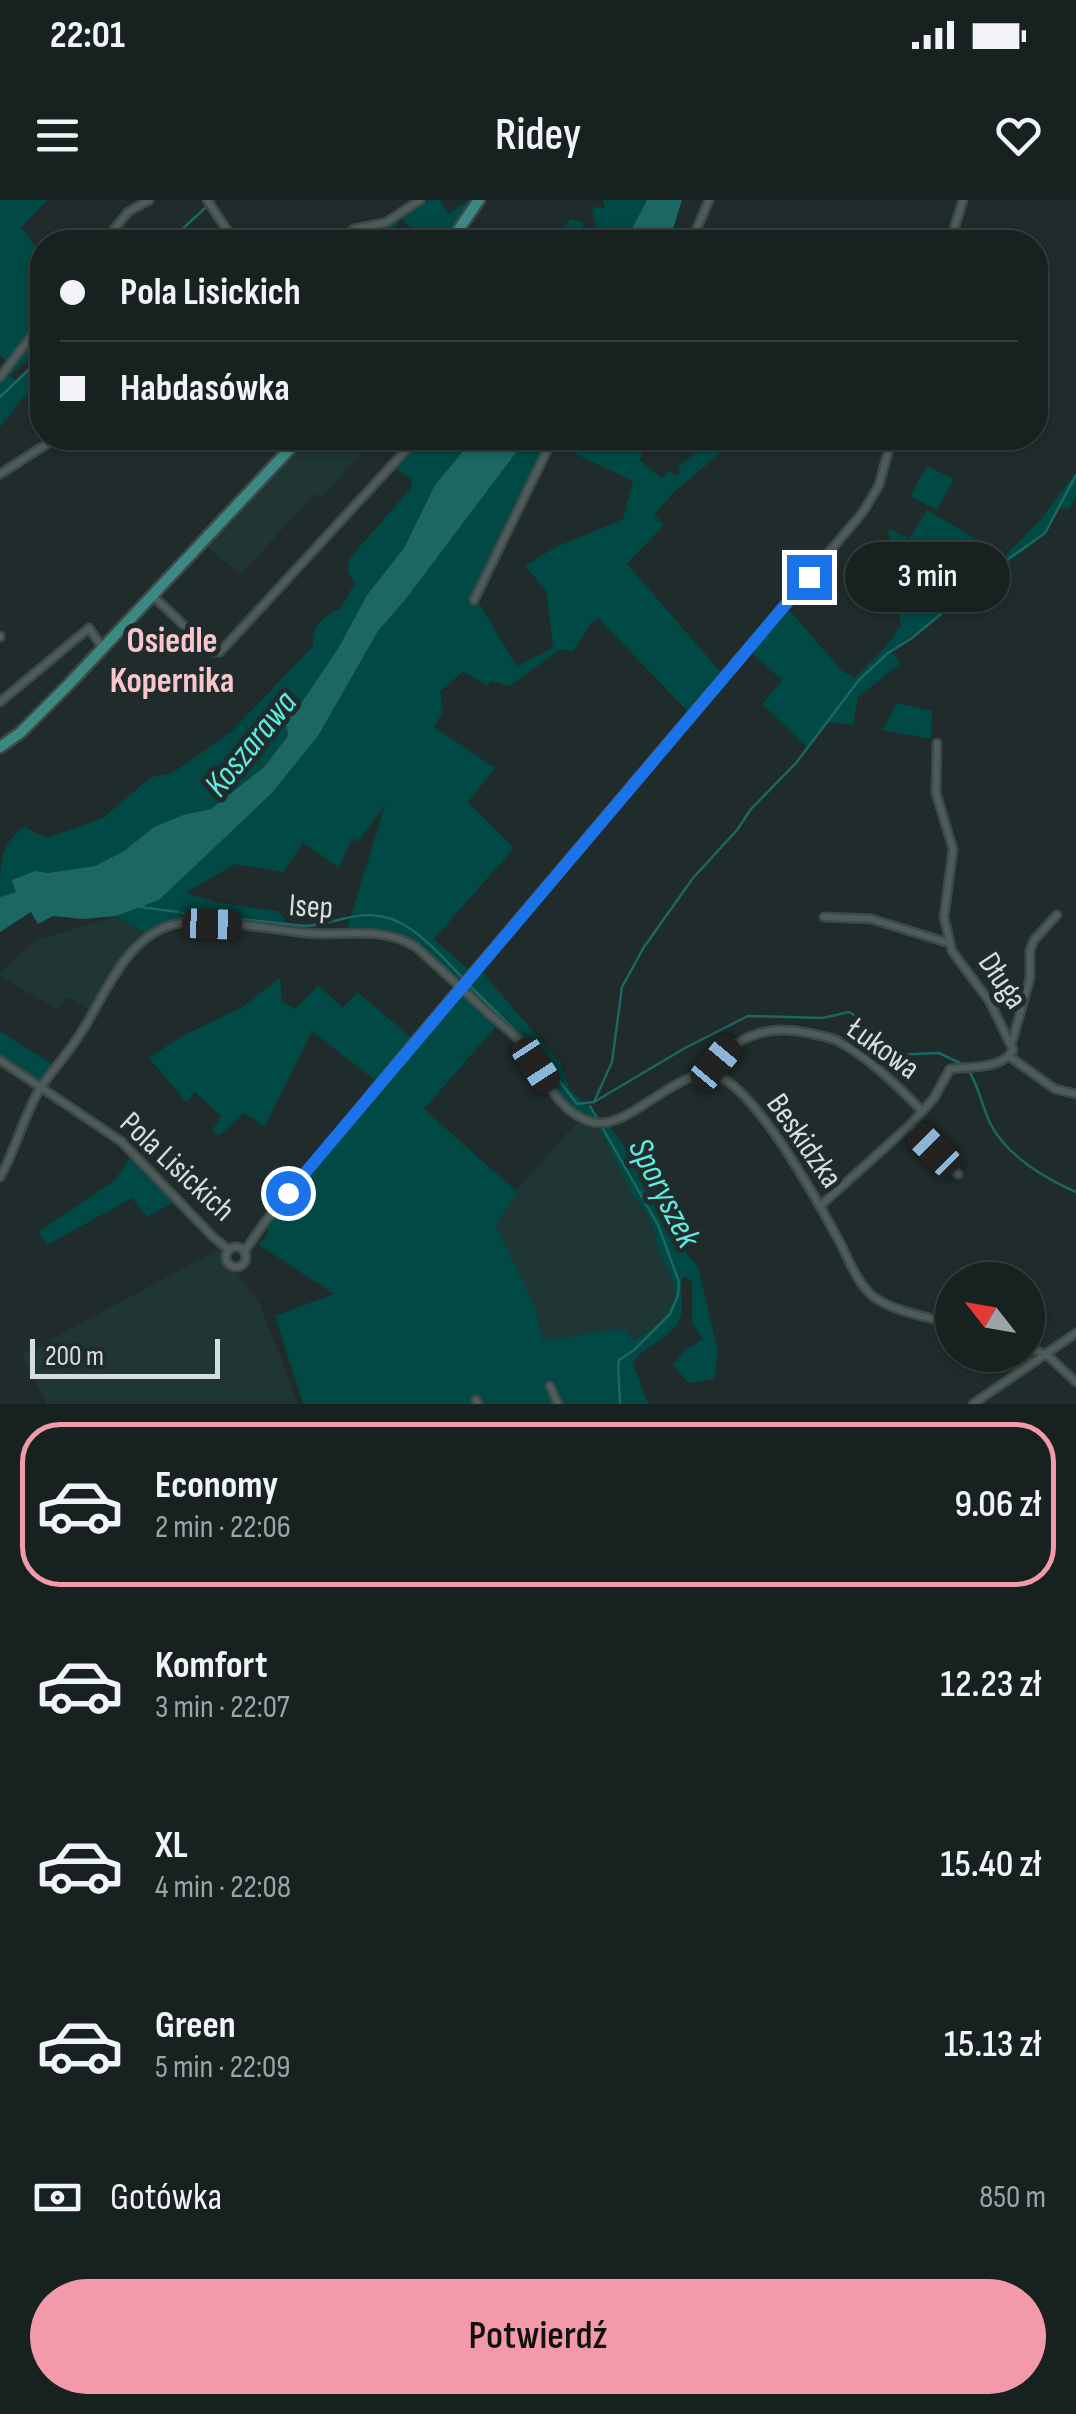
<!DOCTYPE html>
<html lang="pl">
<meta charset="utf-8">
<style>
body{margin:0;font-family:"Sofia Sans Condensed",sans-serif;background:#202929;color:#f1f3f6;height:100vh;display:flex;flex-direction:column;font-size:38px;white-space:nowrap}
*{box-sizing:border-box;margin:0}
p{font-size:32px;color:#9ea3a5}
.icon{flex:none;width:55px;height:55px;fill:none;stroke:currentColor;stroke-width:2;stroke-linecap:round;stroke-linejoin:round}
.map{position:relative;height:1204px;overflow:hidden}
.panel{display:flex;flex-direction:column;background:#172120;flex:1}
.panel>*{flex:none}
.guide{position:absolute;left:30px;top:30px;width:1018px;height:220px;border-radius:40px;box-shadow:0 2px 8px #0004,0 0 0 2px #363e3e;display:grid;align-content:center;height:220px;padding:0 30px;background:#172120}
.needle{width:65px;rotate:301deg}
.buttons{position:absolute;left:935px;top:1062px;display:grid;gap:20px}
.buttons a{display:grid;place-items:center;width:110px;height:110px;border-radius:50%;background:#172120;box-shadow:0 2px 8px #0004,0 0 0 2px #363e3e;font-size:50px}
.scale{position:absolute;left:30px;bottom:25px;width:190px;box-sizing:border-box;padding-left:10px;border:5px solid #d5dedc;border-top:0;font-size:28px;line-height:35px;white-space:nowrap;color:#d5dedc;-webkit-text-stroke:8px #1f2c2b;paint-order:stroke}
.end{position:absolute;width:45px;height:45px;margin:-22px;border:12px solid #1a73e8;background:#fff;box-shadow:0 0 0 5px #fff}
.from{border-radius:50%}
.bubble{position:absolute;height:70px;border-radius:35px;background:#172120;box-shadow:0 2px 8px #0004,0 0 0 2px #363e3e;font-size:32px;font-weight:600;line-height:70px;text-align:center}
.car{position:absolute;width:30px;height:60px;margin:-30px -15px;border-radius:12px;box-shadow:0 0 8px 2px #0007;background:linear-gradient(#222 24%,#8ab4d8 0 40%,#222 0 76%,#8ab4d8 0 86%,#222 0)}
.guide b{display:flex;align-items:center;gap:35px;height:95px;font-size:38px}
.guide b+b{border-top:2px solid #363e3e}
.guide i{width:25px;height:25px;background:#f1f3f6}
ul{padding:18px 0 0;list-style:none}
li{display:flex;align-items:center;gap:30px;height:165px;margin:0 20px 15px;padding:0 10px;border:5px solid transparent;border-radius:40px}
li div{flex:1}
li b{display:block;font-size:38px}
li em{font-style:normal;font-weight:600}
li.active{border-color:#f39aaa}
li>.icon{width:90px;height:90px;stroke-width:1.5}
.pay{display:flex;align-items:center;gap:25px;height:110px;padding:0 30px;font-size:38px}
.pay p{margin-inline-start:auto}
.cta{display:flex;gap:20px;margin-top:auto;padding:20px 30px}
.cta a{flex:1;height:115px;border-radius:60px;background:#f39aaa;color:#111;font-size:40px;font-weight:600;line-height:115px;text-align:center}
.status{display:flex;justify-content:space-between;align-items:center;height:70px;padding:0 50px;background:#172120;direction:ltr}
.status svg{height:28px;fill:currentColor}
header{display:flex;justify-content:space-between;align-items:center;height:130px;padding:0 30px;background:#172120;font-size:45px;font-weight:600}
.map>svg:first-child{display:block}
</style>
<div class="status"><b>22:01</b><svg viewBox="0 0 49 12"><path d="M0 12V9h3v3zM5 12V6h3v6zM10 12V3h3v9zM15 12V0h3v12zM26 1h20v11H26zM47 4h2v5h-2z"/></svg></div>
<header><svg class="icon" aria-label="menu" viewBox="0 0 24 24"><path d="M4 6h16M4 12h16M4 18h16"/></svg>Ridey<svg class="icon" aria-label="heart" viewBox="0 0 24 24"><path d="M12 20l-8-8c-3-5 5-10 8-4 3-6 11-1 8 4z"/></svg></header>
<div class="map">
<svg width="1076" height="1204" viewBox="0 0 1076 1204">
<rect width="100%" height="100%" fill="#1f2c2b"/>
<!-- built -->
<g fill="#203634">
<polygon points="304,238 345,238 362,253 321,298 315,294 240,375 205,344"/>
<polygon points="116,716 147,735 107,779 90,810 66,797 58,810 0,776 0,772 35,741"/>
<polygon points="576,923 599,929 634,997 651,1019 658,1050 674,1083 675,1100 660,1122 633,1141 623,1128 543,1141 536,1109 496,1024 520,986"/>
<polygon points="219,1049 229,1071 239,1075 260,1105 298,1204 47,1204 22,1155"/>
</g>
<!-- green -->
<g fill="#004945">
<path d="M0,0H47L21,27C36,46 54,67 35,90L42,96V122L9,164L0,155Z"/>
<polygon points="428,0 440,0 448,14 468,1 471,4 442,42 426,42 401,19 385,42 359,42 371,29 400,19"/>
<polygon points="603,0 647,0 625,42 569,42 559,33 571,19 584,23 580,38 588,37 596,26 592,11 595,7 605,8"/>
<polygon points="42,125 42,147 9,176 15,180 42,159 42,182 21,200 0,227 0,181"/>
<path d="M422,238H436L441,242L445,238H474L435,285L404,348L367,395L339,447L296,512L284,502L277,512L286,521L288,536L264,567L211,609L183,615L154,627L124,651L95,666L48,673L35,672L13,680L16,692L0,697C0,662 0,644 24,627L47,638L103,618L151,577L172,573L231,532L313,446C312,427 323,416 340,409L355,383L348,371L349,359L411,288L412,280L395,268Z"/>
<path d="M527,238H550L476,398L517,466L553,448L546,390L525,366L554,348L623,319L633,281L552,243L555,238H647L640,260L661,278L670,270L674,276L680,273L678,268L712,238H738L673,293L654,315L664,325L627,364L725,477L690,514L598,418L590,425L573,452L561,449L509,486L492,481L487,485L463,472L440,491L443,511L434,527L495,568L468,602L514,648L434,739L470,771L459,781C415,744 408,725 347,729L385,605L358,642L352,638L339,668L303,643L283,672L235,664L185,693L220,703L278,711L285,719L283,727L240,722L168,721L147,735L116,716L159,700L272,593L318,536L378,431L405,400Z"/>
<polygon points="927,266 954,279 937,310 910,296"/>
<polygon points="1076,272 1076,295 1070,309 1059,308 1043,336 891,451 901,463 858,497 853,525 829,522 808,548 762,504 782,480 748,450 785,405 842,471 855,478 886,447 901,425 888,328 909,339 927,310 1005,356 1041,319"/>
<polygon points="897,503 932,511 931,539 882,530"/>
<path d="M477,766L560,863L570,890L606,922C561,922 546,874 522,845C516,836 507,830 499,823L424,909L517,992L496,1025L536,1109L543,1141L624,1128L634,1141L660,1122L675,1100L674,1083L658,1050L651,1019L634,997L599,929L609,926L663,998L676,1042L698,1066L718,1152L714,1179L688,1183L673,1165L685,1150L703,1139L692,1123V1082L684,1076C678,1090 685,1104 680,1118C671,1142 644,1143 633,1164L648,1204H557L548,1186L554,1204H303L275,1116L334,1094L259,1045L269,1032L265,1027L377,882L312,831L265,926L243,913L219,936L212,931L221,916L195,892L186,902L149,858L184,835L241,808L280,778L282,801L295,809L318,785L343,808L357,792L412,838Z"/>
<polygon points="0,831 53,865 41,887 0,858"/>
<polygon points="130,957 137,958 178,1000 147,1017 132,998 47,1045 38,1032 115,980"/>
</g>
<!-- water -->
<g fill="#1c6761">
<polygon points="647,0 682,0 669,42 625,42"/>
<polygon points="474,238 527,238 405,400 378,431 318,536 272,593 159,700 116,716 83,719 53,716 38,724 31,712 0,732 0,697 16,692 12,680 35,671 48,673 95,666 124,651 154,627 183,615 211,609 264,567 288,536 286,521 276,511 284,502 296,511 339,447 367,395 404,348 435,285"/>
</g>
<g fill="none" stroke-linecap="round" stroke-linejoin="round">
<!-- stream -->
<g stroke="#1c6761" stroke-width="2.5">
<polyline points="168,42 214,0"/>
<polyline points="0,197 42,157"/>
<polyline points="140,707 178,712"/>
<path d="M182,713L305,726C327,725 345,716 367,715C409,714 436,752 463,778"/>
<polyline points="469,785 540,855 577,904 594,902 685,848 748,816 823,818 849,812 856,816 867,838 890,855 939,853 964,865"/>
<path d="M969,871C979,887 982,906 990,923C1006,955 1044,978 1076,992"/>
<polyline points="594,902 612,862 622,787 644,747 693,678 737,630 751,609 796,563 859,480 888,453 912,438 1001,364 1045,333 1076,275"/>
<path d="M590,906L658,1025L679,1082L678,1095L670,1114L634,1150L619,1160C617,1165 620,1195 620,1204"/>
</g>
<!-- street casing -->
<g stroke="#3d4947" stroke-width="11">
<g id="street">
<polyline points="207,0 235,42"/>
<polyline points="104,42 128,12 149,0"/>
<polyline points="339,42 354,29 385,23 420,0"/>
<polyline points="691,42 709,0"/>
<polyline points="950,42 963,0"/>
<polyline points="0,177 42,122"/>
<polyline points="0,274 56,238"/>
<polyline points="152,395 212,452 220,452 417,238"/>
<polyline points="474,400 553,238"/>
<polyline points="0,436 0,437"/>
<polyline points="0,502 89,428 102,447"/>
<polyline points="824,717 871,719 949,743"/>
<polyline points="1012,842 1030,778 1030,750 1034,740 1057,715"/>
<polyline points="1010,857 1055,889 1076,894"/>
<polyline points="0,860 122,942 213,1037 229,1050"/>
<path d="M711,875C730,836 767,824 808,833C818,835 830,837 838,841C870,859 897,885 922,911"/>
<polyline points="910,925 958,974"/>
<path d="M0,977C16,949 24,914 41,887C54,868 70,851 82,831C105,795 124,742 168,726C199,715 270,729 305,733C344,737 381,725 416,747C440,769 465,791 489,814C500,823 513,833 522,844C543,871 555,912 592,922C631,933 684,855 724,879C763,903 816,998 838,1039C848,1057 857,1084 874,1097C894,1112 929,1117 952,1124"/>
<path d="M820,1006L910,925L934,898L950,869C969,866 1002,870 1013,850L990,802L952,751L944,717L953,649L936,593L937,543"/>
<circle cx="236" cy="1057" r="10"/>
<polyline points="244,1052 264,1023 415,840 863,312 879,285 892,238"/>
<polyline points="1028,1148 1046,1154 1076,1182"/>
<polyline points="550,1186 558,1204"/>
<polyline points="476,1200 478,1204"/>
<polyline points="973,1204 1076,1133"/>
</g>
</g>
<!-- primary casing -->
<g stroke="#3d4947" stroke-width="15">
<g id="primary">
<polyline points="450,42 479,0"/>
<polyline points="0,547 20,533 70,483 300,238"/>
</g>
</g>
<!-- street -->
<use href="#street" stroke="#4d5c5a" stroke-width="6"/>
<!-- primary -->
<use href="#primary" stroke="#3c8983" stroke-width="10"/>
</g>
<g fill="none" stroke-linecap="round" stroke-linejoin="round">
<!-- route -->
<polyline stroke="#1a73e8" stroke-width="12" points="288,993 809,377"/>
</g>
<g text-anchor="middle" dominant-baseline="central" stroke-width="10" stroke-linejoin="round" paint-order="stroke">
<!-- street labels -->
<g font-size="32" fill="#d5dedc" stroke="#1f2c2b">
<text transform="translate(311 707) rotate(4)">Isep</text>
<text transform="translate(1002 781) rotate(56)">Długa</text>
<text transform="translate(883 849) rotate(36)">Łukowa</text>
<text transform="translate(804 941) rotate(55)">Beskidzka</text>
<text transform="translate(177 967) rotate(43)">Pola Lisickich</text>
</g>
<!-- neighbourhood labels -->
<g font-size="35" font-weight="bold" fill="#fac6ce" stroke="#1f2c2b">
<text x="172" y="441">Osiedle<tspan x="172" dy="40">Kopernika</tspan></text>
</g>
<!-- water labels -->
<g font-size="35" font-style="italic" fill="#60e9de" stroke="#1f2c2b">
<text transform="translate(251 544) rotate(-51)">Koszarawa</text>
<text transform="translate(664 993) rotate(63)">Sporyszek</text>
</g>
</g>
</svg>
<div class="buttons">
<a><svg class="needle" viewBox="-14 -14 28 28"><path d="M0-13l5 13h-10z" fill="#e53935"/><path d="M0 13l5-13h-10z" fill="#9ea3a5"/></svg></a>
</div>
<div class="scale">200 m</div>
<i class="end from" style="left:288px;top:993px"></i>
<i class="end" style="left:809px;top:377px"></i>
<div class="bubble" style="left:845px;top:342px;width:165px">3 min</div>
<i class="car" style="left:212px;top:724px;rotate:92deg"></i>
<i class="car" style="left:716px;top:863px;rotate:40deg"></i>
<i class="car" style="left:536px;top:865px;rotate:147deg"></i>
<i class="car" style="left:934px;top:950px;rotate:315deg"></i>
<div class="guide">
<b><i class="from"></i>Pola Lisickich</b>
<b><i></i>Habdasówka</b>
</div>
</div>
<section class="panel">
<ul>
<li class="active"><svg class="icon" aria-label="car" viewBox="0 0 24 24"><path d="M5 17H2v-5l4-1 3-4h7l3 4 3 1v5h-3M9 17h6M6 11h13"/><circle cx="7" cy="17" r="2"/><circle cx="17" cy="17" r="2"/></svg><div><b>Economy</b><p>2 min · 22:06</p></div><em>9.06 zł</em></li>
<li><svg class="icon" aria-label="car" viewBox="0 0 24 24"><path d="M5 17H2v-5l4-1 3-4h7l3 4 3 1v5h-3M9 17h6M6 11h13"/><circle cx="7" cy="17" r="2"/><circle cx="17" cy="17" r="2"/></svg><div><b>Komfort</b><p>3 min · 22:07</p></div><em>12.23 zł</em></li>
<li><svg class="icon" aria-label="car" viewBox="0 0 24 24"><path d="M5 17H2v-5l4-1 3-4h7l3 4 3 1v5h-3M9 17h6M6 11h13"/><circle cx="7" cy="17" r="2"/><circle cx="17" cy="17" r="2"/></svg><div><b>XL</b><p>4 min · 22:08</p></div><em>15.40 zł</em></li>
<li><svg class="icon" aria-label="car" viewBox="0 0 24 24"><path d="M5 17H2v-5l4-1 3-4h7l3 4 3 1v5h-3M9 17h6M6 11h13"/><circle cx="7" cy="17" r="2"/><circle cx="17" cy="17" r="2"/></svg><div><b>Green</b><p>5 min · 22:09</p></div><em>15.13 zł</em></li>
</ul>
<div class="pay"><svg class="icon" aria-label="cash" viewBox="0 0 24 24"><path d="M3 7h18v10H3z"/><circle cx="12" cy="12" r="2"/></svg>Gotówka<p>850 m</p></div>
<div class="cta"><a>Potwierdź</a></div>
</section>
